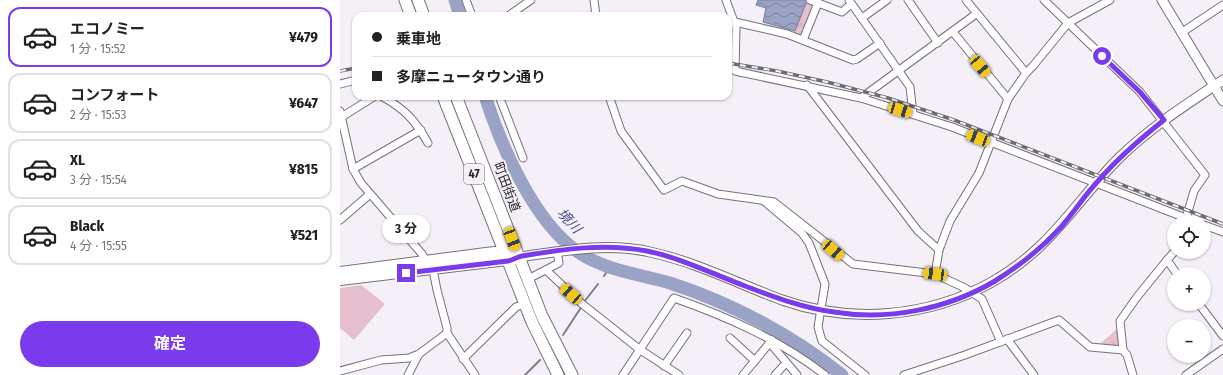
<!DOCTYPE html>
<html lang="ja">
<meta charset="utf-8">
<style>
body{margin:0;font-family:"Fira Sans Condensed","Noto Sans JP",sans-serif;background:#f2f2f2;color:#222;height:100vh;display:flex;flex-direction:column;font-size:15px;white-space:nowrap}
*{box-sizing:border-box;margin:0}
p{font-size:13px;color:#767676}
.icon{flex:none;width:22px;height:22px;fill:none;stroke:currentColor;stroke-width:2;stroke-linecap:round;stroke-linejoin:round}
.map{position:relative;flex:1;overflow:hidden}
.drawer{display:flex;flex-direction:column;background:#fff;width:340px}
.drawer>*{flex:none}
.hud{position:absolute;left:12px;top:12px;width:380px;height:88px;border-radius:12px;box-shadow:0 1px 3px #0004;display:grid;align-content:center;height:88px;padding:0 20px;background:#fff}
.controls{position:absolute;left:827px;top:215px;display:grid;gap:8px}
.controls a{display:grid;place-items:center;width:44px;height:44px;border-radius:50%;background:#fff;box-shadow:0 1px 3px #0004;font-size:20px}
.end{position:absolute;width:18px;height:18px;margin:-9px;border:5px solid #7c3aed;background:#fff;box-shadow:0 0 0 2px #fff}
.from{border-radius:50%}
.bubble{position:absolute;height:28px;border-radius:14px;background:#fff;box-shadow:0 1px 3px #0004;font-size:13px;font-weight:700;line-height:28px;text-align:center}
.car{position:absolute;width:12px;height:24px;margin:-12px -6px;border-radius:5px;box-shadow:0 0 3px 1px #0007;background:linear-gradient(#f5c518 24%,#345 0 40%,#f5c518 0 76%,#345 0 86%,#f5c518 0)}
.hud b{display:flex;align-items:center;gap:14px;height:38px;font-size:15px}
.hud b+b{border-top:1px solid #e0e0e0}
.hud i{width:10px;height:10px;background:#222}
ul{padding:7px 0 0;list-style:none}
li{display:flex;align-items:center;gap:12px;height:60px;margin:0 8px 6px;padding:0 12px;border:2px solid #e0e0e0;border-radius:12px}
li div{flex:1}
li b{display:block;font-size:15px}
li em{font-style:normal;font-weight:700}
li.selected{border-color:#7c3aed}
li>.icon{width:36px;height:36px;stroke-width:1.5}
.action{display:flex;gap:8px;margin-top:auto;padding:8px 20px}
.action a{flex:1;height:46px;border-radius:24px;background:#7c3aed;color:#fff;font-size:16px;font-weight:700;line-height:46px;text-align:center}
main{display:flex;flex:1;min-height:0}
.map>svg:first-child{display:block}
</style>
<main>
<section class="drawer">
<ul>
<li class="selected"><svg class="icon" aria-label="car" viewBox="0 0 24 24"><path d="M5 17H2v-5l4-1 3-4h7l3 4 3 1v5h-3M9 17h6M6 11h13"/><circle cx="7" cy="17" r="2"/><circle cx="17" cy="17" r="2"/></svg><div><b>エコノミー</b><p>1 分 · 15:52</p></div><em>¥479</em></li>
<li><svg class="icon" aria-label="car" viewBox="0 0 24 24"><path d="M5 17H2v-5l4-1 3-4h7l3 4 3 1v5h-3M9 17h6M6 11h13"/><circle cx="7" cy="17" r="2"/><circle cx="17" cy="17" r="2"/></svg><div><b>コンフォート</b><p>2 分 · 15:53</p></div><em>¥647</em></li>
<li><svg class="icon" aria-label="car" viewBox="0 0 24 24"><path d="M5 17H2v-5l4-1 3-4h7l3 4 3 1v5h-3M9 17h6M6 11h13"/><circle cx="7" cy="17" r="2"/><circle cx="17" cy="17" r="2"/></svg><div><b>XL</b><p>3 分 · 15:54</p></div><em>¥815</em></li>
<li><svg class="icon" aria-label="car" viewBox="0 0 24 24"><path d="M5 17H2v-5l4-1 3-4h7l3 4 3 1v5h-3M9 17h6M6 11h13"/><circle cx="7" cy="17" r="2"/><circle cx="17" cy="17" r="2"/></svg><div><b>Black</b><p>4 分 · 15:55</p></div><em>¥521</em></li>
</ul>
<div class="action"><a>確定</a></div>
</section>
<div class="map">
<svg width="883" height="375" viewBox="0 0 883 375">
<defs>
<pattern id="park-tufts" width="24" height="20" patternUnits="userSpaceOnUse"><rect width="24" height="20" fill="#e5bfce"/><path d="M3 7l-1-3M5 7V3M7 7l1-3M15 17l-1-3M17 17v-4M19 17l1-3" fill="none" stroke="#c4a4b1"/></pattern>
<pattern id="water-waves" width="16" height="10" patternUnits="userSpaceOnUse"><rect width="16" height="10" fill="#9aa3c6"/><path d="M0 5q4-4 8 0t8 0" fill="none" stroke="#7e85a1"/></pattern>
</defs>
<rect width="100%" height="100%" fill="#f5f0f8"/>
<!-- grass -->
<polygon fill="#e5bfce" points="21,285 45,304 14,340 0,328 0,288"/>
<!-- park -->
<g fill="url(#park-tufts)">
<polygon points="467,0 475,6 461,36 454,34"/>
<polygon points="778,328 778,347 759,345"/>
</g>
<!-- water -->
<polygon fill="url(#water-waves)" stroke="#787d97" points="418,0 464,0 467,1 455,31 423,22 426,8 416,5"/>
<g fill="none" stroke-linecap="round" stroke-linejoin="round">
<!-- stream -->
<g stroke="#787d97" stroke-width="2">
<polyline points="264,276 269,268"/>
<polyline points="244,302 258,284"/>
<polyline points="223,335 242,306"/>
<polyline points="185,375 200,360"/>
</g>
<!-- river -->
<g stroke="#9aa3c6" stroke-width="13">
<polyline points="115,0 120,16"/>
<path d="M145,96C161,146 194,222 238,252C266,271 299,274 330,283C391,303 452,335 502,375"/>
</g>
<!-- minor casing -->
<g stroke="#767179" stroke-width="9">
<g id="minor">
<polyline points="126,0 132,16"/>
<polyline points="254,0 256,16"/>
<polyline points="386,0 396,27 395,71 521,98 612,127 856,222"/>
<polyline points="470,0 502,12 511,4"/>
<polyline points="509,0 570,87 573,114"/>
<polyline points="568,0 598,43"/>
<polyline points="626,0 686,73"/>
<polyline points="704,0 800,92 865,175 854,191 845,222"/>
<polyline points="168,16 191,0"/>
<polyline points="522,18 547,0"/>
<polyline points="395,22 447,34 513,60 517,59 540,43"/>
<polyline points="613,32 668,99"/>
<polyline points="841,33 883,5"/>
<polyline points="463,40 478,3"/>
<polyline points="0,84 16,80"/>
<polyline points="467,85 578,231 599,250 595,274"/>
<path d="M41,96C65,109 75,120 88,143"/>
<polyline points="159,96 183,158"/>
<polyline points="269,96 281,131 324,190 342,181 378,194 434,202 513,264 595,274 625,288 642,299 661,342"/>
<polyline points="521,98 636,14"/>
<polyline points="0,111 13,169 21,183 82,254 86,261"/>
<polyline points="0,118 35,96"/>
<polyline points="13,169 81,130"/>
<polyline points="424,201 462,233 469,243 485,284 478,327 482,341 525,375"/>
<polyline points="0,220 30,194"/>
<polyline points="864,225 883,232"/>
<polyline points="599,250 610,221 639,173 668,99 686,73 693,66 728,23 770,0"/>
<polyline points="834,252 827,260 837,274"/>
<polyline points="93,270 97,290 107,328 107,333 135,375"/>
<polyline points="206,270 241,303 299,349 339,375"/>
<polyline points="188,279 219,263 217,252"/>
<polyline points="859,304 883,336"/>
<polyline points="390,338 415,361"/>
<polyline points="667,339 694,375"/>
<polyline points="430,343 457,375"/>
<polyline points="783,350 780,321 797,297 827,260"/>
<polyline points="123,359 176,307 185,304"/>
<polyline points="324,366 347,333"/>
<polyline points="0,371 41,360 69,358 79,354 107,333"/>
<polyline points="68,375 79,354"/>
<path d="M283,375L334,298C388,317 440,340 485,375"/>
<polyline points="403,375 432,340"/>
<polyline points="435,375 446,363"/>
<polyline points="564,375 625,355 719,320 750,347 783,350 787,355 793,375"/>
<polyline points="846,375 883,349"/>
</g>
</g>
<!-- tertiary casing -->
<g stroke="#767179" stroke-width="11">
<g id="tertiary">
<polyline points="822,0 883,101"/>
<path d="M179,257C222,251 267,242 310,252C356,262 399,284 442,300C511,324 588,318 652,282C711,249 735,202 780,157C811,127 847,104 883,80"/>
</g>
</g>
<!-- secondary casing -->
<g stroke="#767179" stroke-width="12">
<g id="secondary">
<polyline points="0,272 146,253 164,251 172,253"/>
<polyline points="0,280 176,259"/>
</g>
</g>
<!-- primary casing -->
<g stroke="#767179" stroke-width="13">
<g id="primary">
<polyline points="65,0 71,16"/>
<polyline points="78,0 84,16"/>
<polyline points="103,96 192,322 218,375"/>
<polyline points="116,96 202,316 232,375"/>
</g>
</g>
<!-- minor -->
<use href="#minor" stroke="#fff" stroke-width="7"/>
<!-- tertiary -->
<use href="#tertiary" stroke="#fff" stroke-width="9"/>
<!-- secondary -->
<use href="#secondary" stroke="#fff" stroke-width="10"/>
<!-- primary -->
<use href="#primary" stroke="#fff" stroke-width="11"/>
<!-- rail casing -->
<g stroke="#6d6a70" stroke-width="3.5">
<g id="rail">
<polyline points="388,63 437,71 487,82 548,98 614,120 883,224"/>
<polyline points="0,71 16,68"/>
</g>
</g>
<!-- rail -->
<use href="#rail" stroke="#f5f0f8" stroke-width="2" stroke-dasharray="6" stroke-linecap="butt"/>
</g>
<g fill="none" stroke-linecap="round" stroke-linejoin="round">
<!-- route -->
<path stroke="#7c3aed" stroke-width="5" d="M66,273L168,261C173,260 177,257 182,256C223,249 266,243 307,251C341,258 373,274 405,286C434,297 463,308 494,312C548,321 608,309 655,281C679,266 702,248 721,227C734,212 745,195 758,181C778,158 800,139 824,120L800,92L762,56"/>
</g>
<g text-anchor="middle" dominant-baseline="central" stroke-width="4" stroke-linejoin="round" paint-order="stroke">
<!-- shield labels -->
<rect fill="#f5f0f8" stroke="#656267" stroke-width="1" x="124" y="164" width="20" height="20" rx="3"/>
<g font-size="12" font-weight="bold" fill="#272529">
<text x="134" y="174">47</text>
</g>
<!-- street labels -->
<g font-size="13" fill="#272529" stroke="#f5f0f8">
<text transform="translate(167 187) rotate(69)">町田街道</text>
</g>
<!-- water labels -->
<g font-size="14" font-style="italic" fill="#465183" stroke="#f5f0f8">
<text transform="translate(229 221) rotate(47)">境川</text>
</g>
</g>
</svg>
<div class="controls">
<a><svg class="icon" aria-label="locate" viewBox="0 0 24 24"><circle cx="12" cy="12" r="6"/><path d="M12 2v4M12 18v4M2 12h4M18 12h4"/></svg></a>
<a>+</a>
<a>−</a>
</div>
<i class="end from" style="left:762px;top:56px"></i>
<i class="end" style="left:66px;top:273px"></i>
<div class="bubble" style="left:42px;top:215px;width:48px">3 分</div>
<i class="car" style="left:640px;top:66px;rotate:140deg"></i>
<i class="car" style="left:560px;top:110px;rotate:107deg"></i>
<i class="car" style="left:638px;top:138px;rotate:291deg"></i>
<i class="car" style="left:172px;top:239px;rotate:159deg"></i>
<i class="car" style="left:493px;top:250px;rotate:131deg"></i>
<i class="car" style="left:595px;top:274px;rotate:277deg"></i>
<i class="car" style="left:231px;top:294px;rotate:311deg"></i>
<div class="hud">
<b><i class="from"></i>乗車地</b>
<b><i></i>多摩ニュータウン通り</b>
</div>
</div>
</main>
